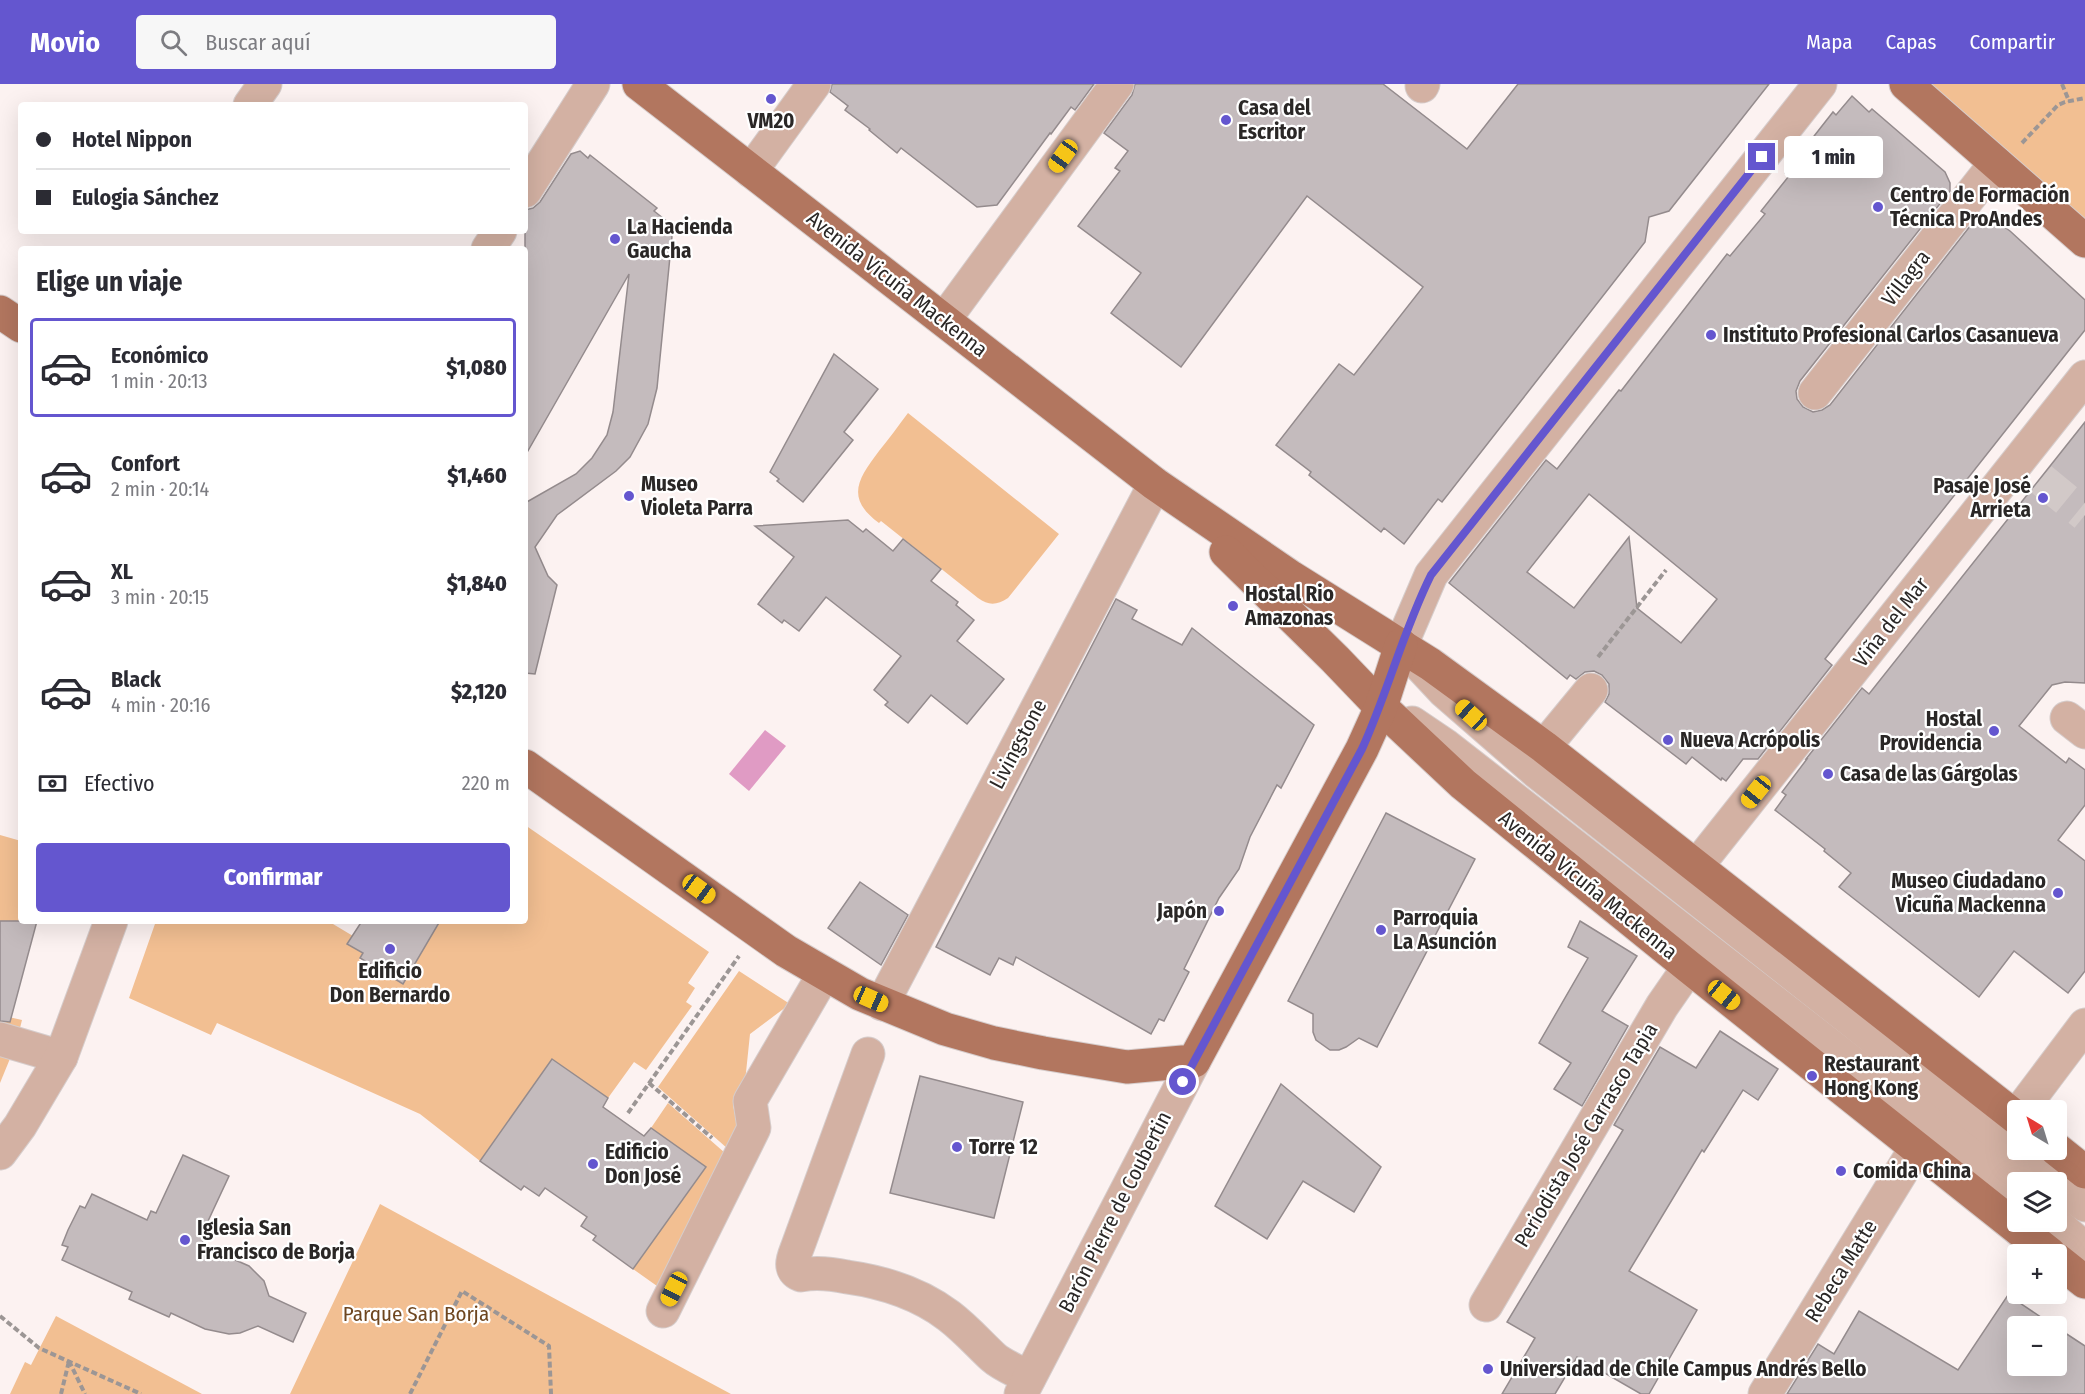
<!DOCTYPE html>
<html lang="es">
<meta charset="utf-8">
<style>
body{margin:0;font-family:"Fira Sans Condensed",sans-serif;background:#f7f7f7;color:#2b2b33;height:100vh;display:flex;flex-direction:column;font-size:22px;white-space:nowrap}
*{box-sizing:border-box;margin:0}
p{font-size:20px;color:#7c7c81}
.icon{flex:none;width:33px;height:33px;fill:none;stroke:currentColor;stroke-width:2;stroke-linecap:round;stroke-linejoin:round}
.map{position:relative;flex:1;overflow:hidden}
.sheet{position:absolute;left:18px;top:162px;width:510px;height:678px;display:flex;flex-direction:column;background:#fff;border-radius:6px;box-shadow:0 6px 24px #0002}
.sheet>*{flex:none}
.banner{position:absolute;left:18px;top:18px;width:510px;height:132px;border-radius:6px;box-shadow:0 6px 24px #0002;display:grid;align-content:center;height:132px;padding:0 18px;background:#fff}
.needle{width:39px;rotate:322deg}
.controls{position:absolute;left:2007px;top:1016px;display:grid;gap:12px}
.controls a{display:grid;place-items:center;width:60px;height:60px;border-radius:6px;background:#fff;box-shadow:0 6px 24px #0002;font-size:30px}
.end{position:absolute;width:27px;height:27px;margin:-14px;border:8px solid #6456cf;background:#fff;box-shadow:0 0 0 3px #fff}
.from{border-radius:50%}
.bubble{position:absolute;height:42px;border-radius:6px;background:#fff;box-shadow:0 6px 24px #0002;font-size:20px;font-weight:800;line-height:42px;text-align:center}
.car{position:absolute;width:18px;height:36px;margin:-18px -9px;border-radius:8px;box-shadow:0 0 4px 2px #0007;background:linear-gradient(#f5c518 24%,#345 0 40%,#f5c518 0 76%,#345 0 86%,#f5c518 0)}
.banner b{display:flex;align-items:center;gap:21px;height:57px;font-size:22px}
.banner b+b{border-top:2px solid #e1e1e2}
.banner i{width:15px;height:15px;background:#2b2b33}
ul{padding:0;list-style:none}
li{display:flex;align-items:center;gap:18px;height:99px;margin:0 12px 9px;padding:0 6px;border:3px solid transparent;border-radius:6px}
li div{flex:1}
li b{display:block;font-size:22px}
li em{font-style:normal;font-weight:800}
li.active{border-color:#6456cf}
li>.icon{width:54px;height:54px;stroke-width:1.5}
h2{padding:0 18px;font-size:27px;line-height:72px}
.pay{display:flex;align-items:center;gap:15px;height:66px;padding:0 18px;font-size:22px}
.pay p{margin-inline-start:auto}
.button{display:flex;gap:12px;margin-top:auto;padding:12px 18px}
.button a{flex:1;height:69px;border-radius:6px;background:#6456cf;color:#fff;font-size:24px;font-weight:800;line-height:69px;text-align:center}
header{display:flex;align-items:center;gap:36px;box-sizing:border-box;height:84px;padding:0 30px;background:#6456cf;color:#fff}
header strong{font-size:28px}
nav{display:flex;gap:33px;margin-inline-start:auto;font-size:21px}
.search{width:420px;height:54px;background:#f7f7f7;display:flex;align-items:center;gap:15px;box-sizing:border-box;padding:0 21px;border-radius:6px;color:#7c7c81;font-size:22px}
.map>svg:first-child{display:block}
</style>
<header>
<strong>Movio</strong>
<div class="search"><svg class="icon" aria-label="search" viewBox="0 0 24 24"><circle cx="10" cy="10" r="6"/><path d="M15 15l6 6"/></svg>Buscar aquí</div>
<nav><a>Mapa</a><a>Capas</a><a>Compartir</a></nav>
</header>
<div class="map">
<svg width="2085" height="1310" viewBox="0 0 2085 1310">
<rect width="100%" height="100%" fill="#fcf2f1"/>
<!-- green -->
<g fill="#f2bf92">
<polygon points="1931,0 2085,0 2085,136"/>
<path d="M908,329L1059,450L1008,514C997,521 989,522 978,514L881,437L879,439C845,414 858,395 879,367C889,355 898,342 908,329Z"/>
<polygon points="525,741 709,868 688,899 695,904 686,918 692,922 646,986 634,978 608,1014 552,975 480,1077 420,1030 217,939 211,951 129,914 156,837 328,837 353,852 348,860 363,869 359,876 371,883 372,881 403,899 440,837 525,837"/>
<polygon points="0,751 21,757 21,837 0,906"/>
<polygon points="739,887 790,920 750,950 745,998 733,1021 738,1044 728,1065 658,1003"/>
<polygon points="0,931 22,936 16,960 0,999"/>
<polygon points="668,1019 725,1069 657,1202 633,1185 706,1083 651,1044"/>
<polygon points="380,1120 690,1288 731,1310 290,1310"/>
<polygon points="56,1232 202,1310 10,1310 25,1278 31,1281"/>
</g>
<!-- water -->
<polygon fill="#e09bc4" points="765,646 786,662 749,707 729,690"/>
<!-- building -->
<g fill="#c4bbbd" stroke="#948b8d" stroke-width="1.5" fill-rule="evenodd">
<polygon points="832,0 1094,0 1075,26 1071,23 1051,50 1050,49 997,121 977,123 901,64 897,69 869,46 870,45 845,26 848,22 830,8"/>
<polygon points="1135,0 1383,0 1467,65 1518,0 1769,0 1669,127 1649,133 1645,158 1442,418 1438,415 1404,460 1384,444 1381,448 1309,391 1311,388 1276,361 1339,280 1354,291 1423,203 1307,112 1181,283 1111,229 1141,189 1078,142 1120,87 1115,84 1128,67 1104,49 1132,11"/>
<path d="M1852,12L1869,28L1872,25L1945,88L1950,99V107L1800,297L1796,307L1797,315L1803,323L1813,328L1822,326L1830,321L1978,132L1987,131L2010,147L2085,216V246L1825,575L1832,581L1758,675H1743L1726,697L1722,694L1721,696L1692,673L1686,680L1605,618L1609,610V600L1602,591L1594,587L1585,588L1576,595L1570,591L1567,595L1449,499L1546,376L1557,385L1619,306L1621,307L1727,170L1730,172L1765,130L1761,127L1789,92L1785,89L1833,28L1836,31ZM1589,410L1717,515L1681,559L1637,524L1629,453L1574,524L1527,488Z"/>
<polygon points="580,67 588,74 590,71 657,124 654,127 673,142 657,304 648,340 630,373 616,387 557,431 535,463 548,492 557,501 535,590 525,589 525,419 576,390 592,374 607,351 613,328 629,190 525,372 525,126 533,124 540,118 571,70"/>
<polygon points="834,270 878,305 844,348 853,356 803,418 777,397 779,395 770,388"/>
<polygon points="2085,338 2085,599 2065,598 2052,601 2019,642 2066,679 2069,674 2085,686 2085,721 2058,756 2085,777 2085,887 2068,909 2014,867 1979,913 1839,803 1851,789 1824,767 1825,765 1775,726 1786,711 1782,708 1807,675 1806,675 1862,604 1869,610"/>
<polygon points="848,436 863,448 866,445 893,467 903,455 941,485 931,497 958,518 956,521 974,536 957,557 1004,595 967,640 931,611 908,639 885,621 888,618 874,606 901,572 826,513 799,547 784,536 782,539 758,520 794,473 755,442"/>
<polygon points="1116,515 1137,526 1132,535 1182,561 1192,544 1314,641 1281,704 1277,701 1250,753 1239,785 1219,814 1184,885 1189,888 1164,937 1159,935 1151,950 1016,873 1013,881 999,874 990,891 936,863"/>
<polygon points="1386,729 1475,775 1377,963 1359,954 1346,963 1339,966 1330,966 1316,956 1313,948 1313,930 1288,917"/>
<polygon points="860,798 908,831 881,881 828,844"/>
<polygon points="0,837 37,837 10,938 0,937"/>
<polygon points="362,837 440,837 403,900 360,874 363,869 347,860"/>
<polygon points="1580,837 1637,872 1602,927 1628,942 1582,1022 1554,1005 1571,979 1539,959 1588,874 1568,863"/>
<polygon points="1720,947 1778,985 1758,1016 1743,1006 1704,1068 1702,1066 1629,1187 1697,1226 1649,1310 1641,1310 1577,1273 1555,1310 1502,1310 1535,1254 1507,1238 1623,1046 1614,1041 1660,963 1696,984"/>
<polygon points="552,975 608,1014 603,1023 644,1052 651,1044 706,1083 633,1185 593,1156 596,1152 581,1142 587,1133 545,1104 539,1112 524,1102 521,1106 480,1077"/>
<polygon points="920,992 1023,1018 994,1134 890,1109"/>
<polygon points="1281,1000 1381,1083 1354,1128 1303,1097 1267,1155 1215,1122"/>
<polygon points="183,1071 229,1092 202,1150 205,1152 201,1161 249,1182 264,1197 269,1212 306,1229 293,1258 258,1242 240,1249 229,1250 205,1245 171,1229 169,1233 129,1215 132,1208 62,1176 68,1163 62,1161 68,1146 80,1122 85,1124 92,1110 147,1136 151,1127 156,1129"/>
<polygon points="2008,1211 2054,1242 2018,1242 2018,1281 2056,1281 2056,1243 2085,1262 2085,1310 1787,1310 1818,1260 1834,1270 1859,1227 1958,1286"/>
</g>
<g fill="none" stroke-linecap="round" stroke-linejoin="round">
<!-- minor-tunnel -->
<polyline stroke="#d2c9c8" stroke-width="33" stroke-dasharray="33 16" stroke-linecap="butt" points="2041,395 2085,431"/>
<!-- minor casing -->
<g stroke="#d6cdcc" stroke-width="35">
<g id="minor">
<polyline points="1820,0 1431,491 1401,561 1444,607 1537,688 2056,1098"/>
<polyline points="1422,2 1423,0"/>
<polyline points="250,21 265,0"/>
<polyline points="751,87 814,0"/>
<polyline points="525,107 593,0"/>
<polyline points="488,165 500,147"/>
<polyline points="944,236 1117,0"/>
<polyline points="1815,309 1996,79"/>
<polyline points="2067,634 2085,648"/>
<polyline points="1412,639 1446,662 2018,1108"/>
<polyline points="1544,663 1591,606"/>
<polyline points="1696,783 2085,293"/>
<polyline points="882,920 1155,400"/>
<polyline points="0,955 61,973"/>
<path d="M868,970L799,1159C795,1171 786,1185 801,1191C815,1188 833,1190 847,1193C883,1198 920,1210 949,1232C966,1245 978,1259 993,1273C1003,1282 1018,1287 1029,1294"/>
<polyline points="2021,1026 2085,941"/>
<polyline points="0,1069 20,1042 61,973 111,837"/>
<polyline points="2056,1098 2085,1121"/>
<polyline points="2053,1137 2085,1165"/>
<polyline points="1486,1221 1662,922 1689,883"/>
<polyline points="663,1227 754,1044 750,1017 824,890"/>
<polyline points="1021,1310 1194,977"/>
<polyline points="1765,1310 1916,1064"/>
</g>
</g>
<!-- major casing -->
<g stroke="#d6cdcc" stroke-width="35">
<g id="major">
<polyline points="639,0 1155,400 1291,493 1430,580 1544,663 2018,1035"/>
<polyline points="1906,0 2085,157"/>
<polyline points="0,228 21,242"/>
<polyline points="1226,468 1335,575 1381,623 1463,700 1689,883 2050,1170"/>
<polyline points="525,682 786,867 860,910 945,945 994,959 1043,969 1127,983 1194,977 1362,665 1381,623 1401,561"/>
<polyline points="2056,1065 2085,1088"/>
<polyline points="2056,1175 2085,1198"/>
</g>
</g>
<!-- path -->
<g stroke="#9c9695" stroke-width="4" stroke-dasharray="6 3" stroke-linecap="butt">
<polyline points="2062,0 2069,17"/>
<polyline points="2022,59 2058,21 2065,18 2085,14"/>
<polyline points="1598,573 1666,486"/>
<polyline points="649,999 712,1054"/>
<polyline points="628,1029 739,872"/>
<polyline points="0,1232 39,1264 141,1310"/>
<polyline points="69,1277 85,1310"/>
<polyline points="61,1310 69,1277"/>
<polyline points="410,1310 462,1207 549,1262 551,1310"/>
</g>
<!-- minor -->
<use href="#minor" stroke="#d3b1a3" stroke-width="33"/>
<!-- major -->
<use href="#major" stroke="#b2765f" stroke-width="33"/>
</g>
<g fill="none" stroke-linecap="round" stroke-linejoin="round">
<!-- route -->
<path stroke="#6456cf" stroke-width="8" d="M1183,998L1362,665C1388,608 1403,547 1431,491L1762,73"/>
</g>
<!-- markers -->
<g fill="#6456cf" stroke="#fff" stroke-width="2">
<circle cx="771" cy="15" r="6"/>
<circle cx="1226" cy="36" r="6"/>
<circle cx="1878" cy="123" r="6"/>
<circle cx="615" cy="155" r="6"/>
<circle cx="1711" cy="251" r="6"/>
<circle cx="629" cy="412" r="6"/>
<circle cx="2043" cy="414" r="6"/>
<circle cx="1233" cy="522" r="6"/>
<circle cx="1994" cy="647" r="6"/>
<circle cx="1668" cy="656" r="6"/>
<circle cx="1828" cy="690" r="6"/>
<circle cx="2058" cy="809" r="6"/>
<circle cx="1219" cy="827" r="6"/>
<circle cx="1381" cy="846" r="6"/>
<circle cx="390" cy="865" r="6"/>
<circle cx="1812" cy="992" r="6"/>
<circle cx="957" cy="1063" r="6"/>
<circle cx="593" cy="1080" r="6"/>
<circle cx="1841" cy="1087" r="6"/>
<circle cx="185" cy="1156" r="6"/>
<circle cx="1488" cy="1285" r="6"/>
</g>
<g text-anchor="middle" dominant-baseline="central" stroke-width="4.5" stroke-linejoin="round" paint-order="stroke">
<!-- poi labels -->
<g font-size="21" font-weight="bold" fill="#2a2726" stroke="#fff" text-anchor="start">
<text x="1238" y="24">Casa del<tspan x="1238" dy="24">Escritor</tspan></text>
<text x="771" y="37" text-anchor="middle">VM20</text>
<text x="1890" y="111">Centro de Formación<tspan x="1890" dy="24">Técnica ProAndes</tspan></text>
<text x="627" y="143">La Hacienda<tspan x="627" dy="24">Gaucha</tspan></text>
<text x="1723" y="251">Instituto Profesional Carlos Casanueva</text>
<text x="641" y="400">Museo<tspan x="641" dy="24">Violeta Parra</tspan></text>
<text x="2031" y="402" text-anchor="end">Pasaje José<tspan x="2031" dy="24">Arrieta</tspan></text>
<text x="1245" y="510">Hostal Rio<tspan x="1245" dy="24">Amazonas</tspan></text>
<text x="1982" y="635" text-anchor="end">Hostal<tspan x="1982" dy="24">Providencia</tspan></text>
<text x="1680" y="656">Nueva Acrópolis</text>
<text x="1840" y="690">Casa de las Gárgolas</text>
<text x="2046" y="797" text-anchor="end">Museo Ciudadano<tspan x="2046" dy="24">Vicuña Mackenna</tspan></text>
<text x="1207" y="827" text-anchor="end">Japón</text>
<text x="1393" y="834">Parroquia<tspan x="1393" dy="24">La Asunción</tspan></text>
<text x="390" y="887" text-anchor="middle">Edificio<tspan x="390" dy="24">Don Bernardo</tspan></text>
<text x="1824" y="980">Restaurant<tspan x="1824" dy="24">Hong Kong</tspan></text>
<text x="969" y="1063">Torre 12</text>
<text x="605" y="1068">Edificio<tspan x="605" dy="24">Don José</tspan></text>
<text x="1853" y="1087">Comida China</text>
<text x="197" y="1144">Iglesia San<tspan x="197" dy="24">Francisco de Borja</tspan></text>
<text x="1500" y="1285">Universidad de Chile Campus Andrés Bello</text>
</g>
<!-- street labels -->
<g font-size="21" fill="#2a2726" stroke="#fff">
<text transform="translate(1906 194) rotate(-52)">Villagra</text>
<text transform="translate(897 200) rotate(38)">Avenida Vicuña Mackenna</text>
<text transform="translate(1891 538) rotate(-52)">Viña del Mar</text>
<text transform="translate(1018 660) rotate(-62)">Livingstone</text>
<text transform="translate(1588 801) rotate(39)">Avenida Vicuña Mackenna</text>
<text transform="translate(1586 1051) rotate(-59)">Periodista José Carrasco Tapia</text>
<text transform="translate(1115 1128) rotate(-63)">Barón Pierre de Coubertin</text>
<text transform="translate(1841 1187) rotate(-58)">Rebeca Matte</text>
</g>
<!-- park labels -->
<g font-size="21" fill="#6e461f" stroke="#fff">
<text x="416" y="1230">Parque San Borja</text>
</g>
</g>
</svg>
<div class="controls">
<a><svg class="needle" viewBox="-14 -14 28 28"><path d="M0-13l5 13h-10z" fill="#e53935"/><path d="M0 13l5-13h-10z" fill="#7c7c81"/></svg></a>
<a><svg class="icon" aria-label="layers" viewBox="0 0 24 24"><path d="M12 4l9 5-9 5-9-5zM3 14l9 5 9-5"/></svg></a>
<a>+</a>
<a>−</a>
</div>
<i class="end from" style="left:1183px;top:998px"></i>
<i class="end" style="left:1762px;top:73px"></i>
<div class="bubble" style="left:1784px;top:52px;width:99px">1 min</div>
<i class="car" style="left:1063px;top:72px;rotate:216deg"></i>
<i class="car" style="left:1471px;top:631px;rotate:312deg"></i>
<i class="car" style="left:1756px;top:708px;rotate:219deg"></i>
<i class="car" style="left:699px;top:805px;rotate:126deg"></i>
<i class="car" style="left:1724px;top:911px;rotate:129deg"></i>
<i class="car" style="left:871px;top:915px;rotate:114deg"></i>
<i class="car" style="left:674px;top:1205px;rotate:207deg"></i>
<div class="banner">
<b><i class="from"></i>Hotel Nippon</b>
<b><i></i>Eulogia Sánchez</b>
</div>
<section class="sheet">
<h2>Elige un viaje</h2>
<ul>
<li class="active"><svg class="icon" aria-label="car" viewBox="0 0 24 24"><path d="M5 17H2v-5l4-1 3-4h7l3 4 3 1v5h-3M9 17h6M6 11h13"/><circle cx="7" cy="17" r="2"/><circle cx="17" cy="17" r="2"/></svg><div><b>Económico</b><p>1 min · 20:13</p></div><em>$1,080</em></li>
<li><svg class="icon" aria-label="car" viewBox="0 0 24 24"><path d="M5 17H2v-5l4-1 3-4h7l3 4 3 1v5h-3M9 17h6M6 11h13"/><circle cx="7" cy="17" r="2"/><circle cx="17" cy="17" r="2"/></svg><div><b>Confort</b><p>2 min · 20:14</p></div><em>$1,460</em></li>
<li><svg class="icon" aria-label="car" viewBox="0 0 24 24"><path d="M5 17H2v-5l4-1 3-4h7l3 4 3 1v5h-3M9 17h6M6 11h13"/><circle cx="7" cy="17" r="2"/><circle cx="17" cy="17" r="2"/></svg><div><b>XL</b><p>3 min · 20:15</p></div><em>$1,840</em></li>
<li><svg class="icon" aria-label="car" viewBox="0 0 24 24"><path d="M5 17H2v-5l4-1 3-4h7l3 4 3 1v5h-3M9 17h6M6 11h13"/><circle cx="7" cy="17" r="2"/><circle cx="17" cy="17" r="2"/></svg><div><b>Black</b><p>4 min · 20:16</p></div><em>$2,120</em></li>
</ul>
<div class="pay"><svg class="icon" aria-label="cash" viewBox="0 0 24 24"><path d="M3 7h18v10H3z"/><circle cx="12" cy="12" r="2"/></svg>Efectivo<p>220 m</p></div>
<div class="button"><a>Confirmar</a></div>
</section>
</div>
